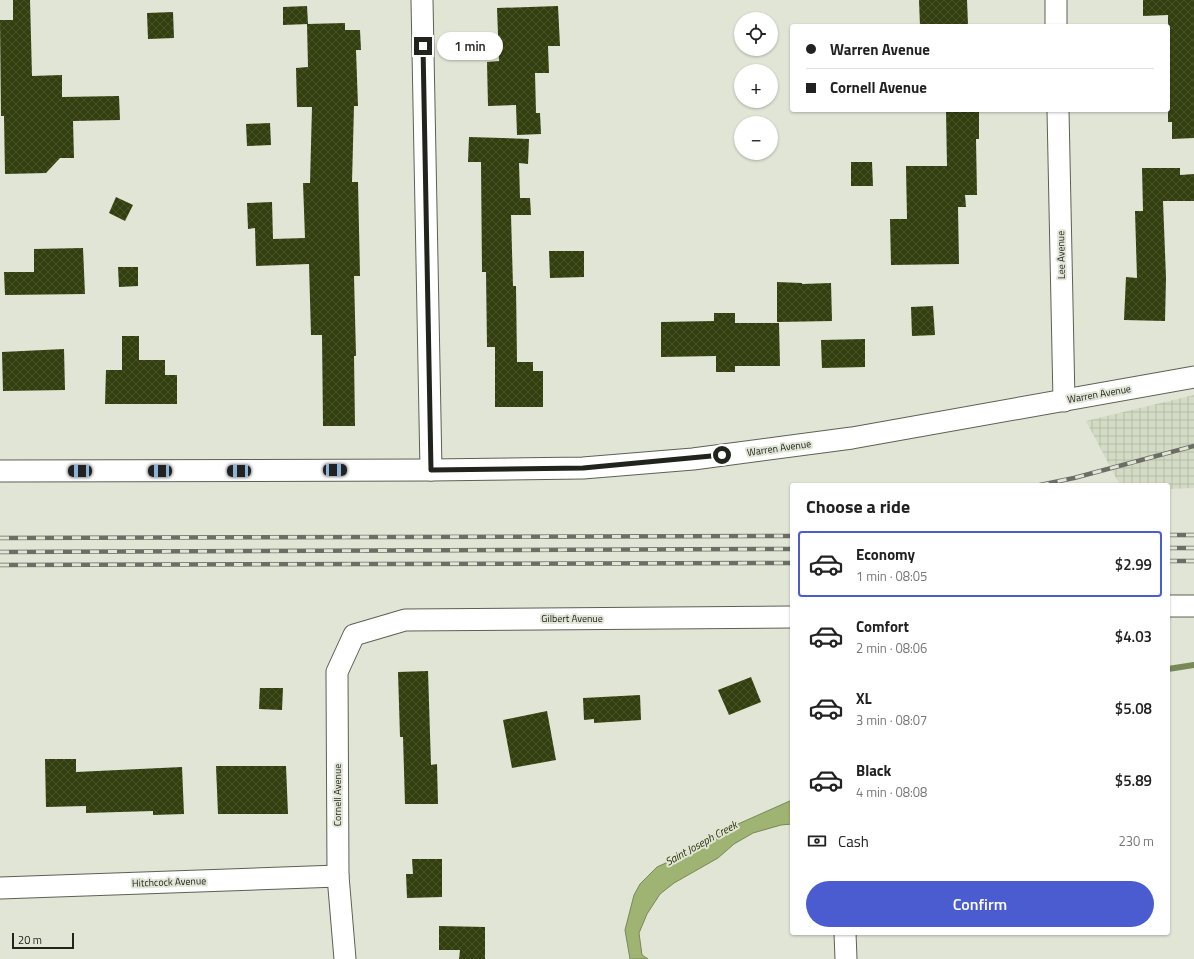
<!DOCTYPE html>
<meta charset="utf-8">
<style>
body{margin:0;font-family:"Titillium Web",sans-serif;background:#f2f2f2;color:#222;height:100vh;display:flex;flex-direction:column;font-size:15px;white-space:nowrap}
*{box-sizing:border-box;margin:0}
p{font-size:13px;color:#767676}
.icon{flex:none;width:22px;height:22px;fill:none;stroke:currentColor;stroke-width:2;stroke-linecap:round;stroke-linejoin:round}
.map{position:relative;flex:1;overflow:hidden}
.panel{position:absolute;left:790px;top:483px;width:380px;height:452px;display:flex;flex-direction:column;background:#fff;border-radius:4px;box-shadow:0 1px 3px #0004}
.panel>*{flex:none}
.banner{position:absolute;left:790px;top:24px;width:380px;height:88px;border-radius:4px;box-shadow:0 1px 3px #0004;display:grid;align-content:center;height:88px;padding:0 16px;background:#fff}
.tools{position:absolute;left:734px;top:12px;display:grid;gap:8px}
.tools a{display:grid;place-items:center;width:44px;height:44px;border-radius:50%;background:#fff;box-shadow:0 1px 3px #0004;font-size:20px}
.scale{position:absolute;left:12px;bottom:10px;width:62px;box-sizing:border-box;padding-left:4px;border:2px solid #21231d;border-top:0;font-size:11px;line-height:14px;white-space:nowrap;color:#21231d;-webkit-text-stroke:3px #e0e5d6;paint-order:stroke}
.end{position:absolute;width:18px;height:18px;margin:-9px;border:5px solid #21231d;background:#fff;box-shadow:0 0 0 2px #fff}
.from{border-radius:50%}
.bubble{position:absolute;height:28px;border-radius:14px;background:#fff;box-shadow:0 1px 3px #0004;font-size:13px;font-weight:600;line-height:28px;text-align:center}
.car{position:absolute;width:12px;height:24px;margin:-12px -6px;border-radius:5px;box-shadow:0 0 3px 1px #0007;background:linear-gradient(#222 24%,#8ab4d8 0 40%,#222 0 76%,#8ab4d8 0 86%,#222 0)}
.banner b{display:flex;align-items:center;gap:14px;height:38px;font-size:15px}
.banner b+b{border-top:1px solid #e0e0e0}
.banner i{width:10px;height:10px;background:#222}
ul{padding:0;list-style:none}
li{display:flex;align-items:center;gap:12px;height:66px;margin:0 8px 6px;padding:0 8px;border:2px solid transparent;border-radius:4px}
li div{flex:1}
li b{display:block;font-size:15px}
li em{font-style:normal;font-weight:600}
li.selected{border-color:#4b5cd1}
li>.icon{width:36px;height:36px;stroke-width:1.5}
h2{padding:0 16px;font-size:18px;line-height:48px}
.pay{display:flex;align-items:center;gap:10px;height:44px;padding:0 16px;font-size:15px}
.pay p{margin-inline-start:auto}
.button{display:flex;gap:8px;margin-top:auto;padding:8px 16px}
.button a{flex:1;height:46px;border-radius:24px;background:#4b5cd1;color:#fff;font-size:16px;font-weight:600;line-height:46px;text-align:center}
.map>svg:first-child{display:block}
</style>
<div class="map">
<svg width="1194" height="959" viewBox="0 0 1194 959">
<defs>
<pattern id="industrial-grid" width="8" height="8" patternUnits="userSpaceOnUse"><rect width="8" height="8" fill="#d3dbc4"/><path d="M0 4h8M4 0v8" fill="none" stroke="#b5bca8"/></pattern>
<pattern id="building-cross-hatch" width="8" height="8" patternUnits="userSpaceOnUse"><rect width="8" height="8" fill="#333f0f"/><path d="M0 0l8 8M0 8l8-8" fill="none" stroke="#485229"/></pattern>
</defs>
<rect width="100%" height="100%" fill="#e0e5d6"/>
<!-- industrial -->
<polygon fill="url(#industrial-grid)" points="1194,395 1194,488 1168,489 1168,485 1120,485 1086,421"/>
<!-- water -->
<polygon fill="#9fb373" stroke="#798859" points="792,800 792,824 781,825 753,833 734,844 718,858 674,883 660,894 647,914 639,933 642,955 648,959 630,959 625,930 634,895 640,884 657,867 692,851 711,836"/>
<g fill="none" stroke-linecap="round" stroke-linejoin="round">
<!-- stream -->
<polyline stroke="#798859" stroke-width="6" points="1168,669 1194,665"/>
</g>
<!-- building -->
<g fill="url(#building-cross-hatch)">
<polygon points="13,0 30,0 32,76 62,75 62,97 119,96 120,120 73,121 74,158 60,158 46,173 5,174 4,116 1,116 0,20 13,20"/>
<polygon points="919,0 967,0 968,25 920,26"/>
<polygon points="1143,0 1194,0 1194,138 1172,139 1172,122 1168,122 1168,15 1143,16"/>
<polygon points="307,6 308,24 283,25 283,7"/>
<polygon points="558,6 560,46 548,46 549,73 535,73 536,113 540,113 541,134 517,135 516,105 488,106 487,62 499,61 497,8"/>
<polygon points="173,12 174,38 148,39 147,13"/>
<polygon points="345,23 345,30 360,30 361,50 356,50 358,106 354,106 352,182 358,182 360,276 354,276 356,356 354,356 355,426 323,426 322,335 311,335 309,264 256,266 255,228 248,229 247,203 272,202 273,239 305,238 303,183 310,183 312,107 297,107 296,68 308,67 307,24"/>
<polygon points="946,110 979,110 979,139 976,139 977,195 965,195 966,207 958,207 959,264 891,265 890,219 907,219 906,166 947,166"/>
<polygon points="270,123 271,145 247,146 246,124"/>
<polygon points="469,137 529,139 528,164 519,163 520,198 530,198 531,215 511,215 513,286 516,286 517,362 533,362 533,371 543,371 543,407 495,407 495,347 487,347 486,272 482,272 481,162 468,162"/>
<polygon points="851,162 872,162 873,186 851,186"/>
<polygon points="1142,168 1180,168 1180,175 1194,174 1194,201 1163,201 1166,278 1165,321 1124,320 1126,277 1137,278 1135,211 1143,211"/>
<polygon points="116,197 133,205 125,221 109,213"/>
<polygon points="83,248 85,294 5,295 4,272 34,272 34,249"/>
<polygon points="549,251 584,251 584,277 550,278"/>
<polygon points="118,267 138,267 138,286 119,287"/>
<polygon points="777,282 802,283 802,284 831,283 832,321 777,322"/>
<polygon points="933,306 935,335 912,336 911,307"/>
<polygon points="714,313 735,313 735,323 779,323 780,366 735,366 735,372 716,372 716,356 661,357 661,322 714,321"/>
<polygon points="122,336 139,336 139,360 165,360 165,375 177,375 177,404 105,404 106,370 122,370"/>
<polygon points="865,339 865,367 822,368 821,340"/>
<polygon points="64,349 65,390 3,391 2,352"/>
<polygon points="428,671 431,765 437,764 438,804 405,804 403,737 400,737 398,672"/>
<polygon points="751,677 761,702 729,715 718,690"/>
<polygon points="260,688 283,688 282,710 259,709"/>
<polygon points="640,695 641,720 594,723 594,719 584,720 583,698"/>
<polygon points="547,711 556,760 512,768 503,720"/>
<polygon points="45,759 76,759 76,772 182,767 184,814 153,815 153,811 86,813 86,806 46,807"/>
<polygon points="216,766 286,766 288,814 218,814"/>
<polygon points="412,859 442,859 442,897 407,898 406,874 413,874"/>
<polygon points="439,926 485,927 485,959 459,959 460,950 439,950"/>
</g>
<g fill="none" stroke-linecap="round" stroke-linejoin="round">
<!-- minor casing -->
<g stroke="#5c6154" stroke-width="23">
<g id="minor">
<polyline points="422,0 431,470"/>
<polyline points="1056,0 1056,26"/>
<polyline points="1058,110 1064,401"/>
<polyline points="0,471 431,470 583,468 693,459 852,438 1194,377"/>
<polyline points="1168,606 1194,606"/>
<polyline points="0,888 338,876"/>
<polyline points="845,933 846,959"/>
<polyline points="345,959 338,876 337,672 354,635 405,620 792,617"/>
</g>
</g>
<!-- minor -->
<use href="#minor" stroke="#fff" stroke-width="21"/>
<!-- rail casing -->
<g stroke="#6b6e65" stroke-width="4.5">
<g id="rail">
<polyline points="1040,485 1074,478 1194,446"/>
<polyline points="1168,535 1194,535"/>
<polyline points="0,538 792,536"/>
<polyline points="1168,548 1194,548"/>
<polyline points="0,552 792,549"/>
<polyline points="1168,561 1194,561"/>
<polyline points="0,565 792,563"/>
</g>
</g>
<!-- rail -->
<use href="#rail" stroke="#e0e5d6" stroke-width="3" stroke-dasharray="9" stroke-linecap="butt"/>
</g>
<g fill="none" stroke-linecap="round" stroke-linejoin="round">
<!-- route -->
<polyline stroke="#21231d" stroke-width="5" points="423,46 431,470 583,468 722,455"/>
</g>
<g text-anchor="middle" dominant-baseline="central" stroke-width="4" stroke-linejoin="round" paint-order="stroke">
<!-- street labels -->
<g font-size="10" fill="#21231d" stroke="#e0e5d6">
<text transform="translate(1061 255) rotate(-91)">Lee Avenue</text>
<text transform="translate(1099 394) rotate(-10)">Warren Avenue</text>
<text transform="translate(779 448) rotate(-8)">Warren Avenue</text>
<text x="572" y="618">Gilbert Avenue</text>
<text transform="translate(337 795) rotate(-90)">Cornell Avenue</text>
<text transform="translate(169 882) rotate(-2)">Hitchcock Avenue</text>
</g>
<!-- water labels -->
<g font-size="11" font-style="italic" fill="#283302" stroke="#e0e5d6">
<text transform="translate(701 843) rotate(-29)">Saint Joseph Creek</text>
</g>
</g>
</svg>
<div class="tools">
<a><svg class="icon" aria-label="locate" viewBox="0 0 24 24"><circle cx="12" cy="12" r="6"/><path d="M12 2v4M12 18v4M2 12h4M18 12h4"/></svg></a>
<a>+</a>
<a>−</a>
</div>
<div class="scale">20 m</div>
<i class="end from" style="left:722px;top:455px"></i>
<i class="end" style="left:423px;top:46px"></i>
<div class="bubble" style="left:437px;top:32px;width:66px">1 min</div>
<i class="car" style="left:335px;top:470px;rotate:90deg"></i>
<i class="car" style="left:80px;top:471px;rotate:270deg"></i>
<i class="car" style="left:160px;top:471px;rotate:270deg"></i>
<i class="car" style="left:239px;top:471px;rotate:270deg"></i>
<div class="banner">
<b><i class="from"></i>Warren Avenue</b>
<b><i></i>Cornell Avenue</b>
</div>
<section class="panel">
<h2>Choose a ride</h2>
<ul>
<li class="selected"><svg class="icon" aria-label="car" viewBox="0 0 24 24"><path d="M5 17H2v-5l4-1 3-4h7l3 4 3 1v5h-3M9 17h6M6 11h13"/><circle cx="7" cy="17" r="2"/><circle cx="17" cy="17" r="2"/></svg><div><b>Economy</b><p>1 min · 08:05</p></div><em>$2.99</em></li>
<li><svg class="icon" aria-label="car" viewBox="0 0 24 24"><path d="M5 17H2v-5l4-1 3-4h7l3 4 3 1v5h-3M9 17h6M6 11h13"/><circle cx="7" cy="17" r="2"/><circle cx="17" cy="17" r="2"/></svg><div><b>Comfort</b><p>2 min · 08:06</p></div><em>$4.03</em></li>
<li><svg class="icon" aria-label="car" viewBox="0 0 24 24"><path d="M5 17H2v-5l4-1 3-4h7l3 4 3 1v5h-3M9 17h6M6 11h13"/><circle cx="7" cy="17" r="2"/><circle cx="17" cy="17" r="2"/></svg><div><b>XL</b><p>3 min · 08:07</p></div><em>$5.08</em></li>
<li><svg class="icon" aria-label="car" viewBox="0 0 24 24"><path d="M5 17H2v-5l4-1 3-4h7l3 4 3 1v5h-3M9 17h6M6 11h13"/><circle cx="7" cy="17" r="2"/><circle cx="17" cy="17" r="2"/></svg><div><b>Black</b><p>4 min · 08:08</p></div><em>$5.89</em></li>
</ul>
<div class="pay"><svg class="icon" aria-label="cash" viewBox="0 0 24 24"><path d="M3 7h18v10H3z"/><circle cx="12" cy="12" r="2"/></svg>Cash<p>230 m</p></div>
<div class="button"><a>Confirm</a></div>
</section>
</div>
